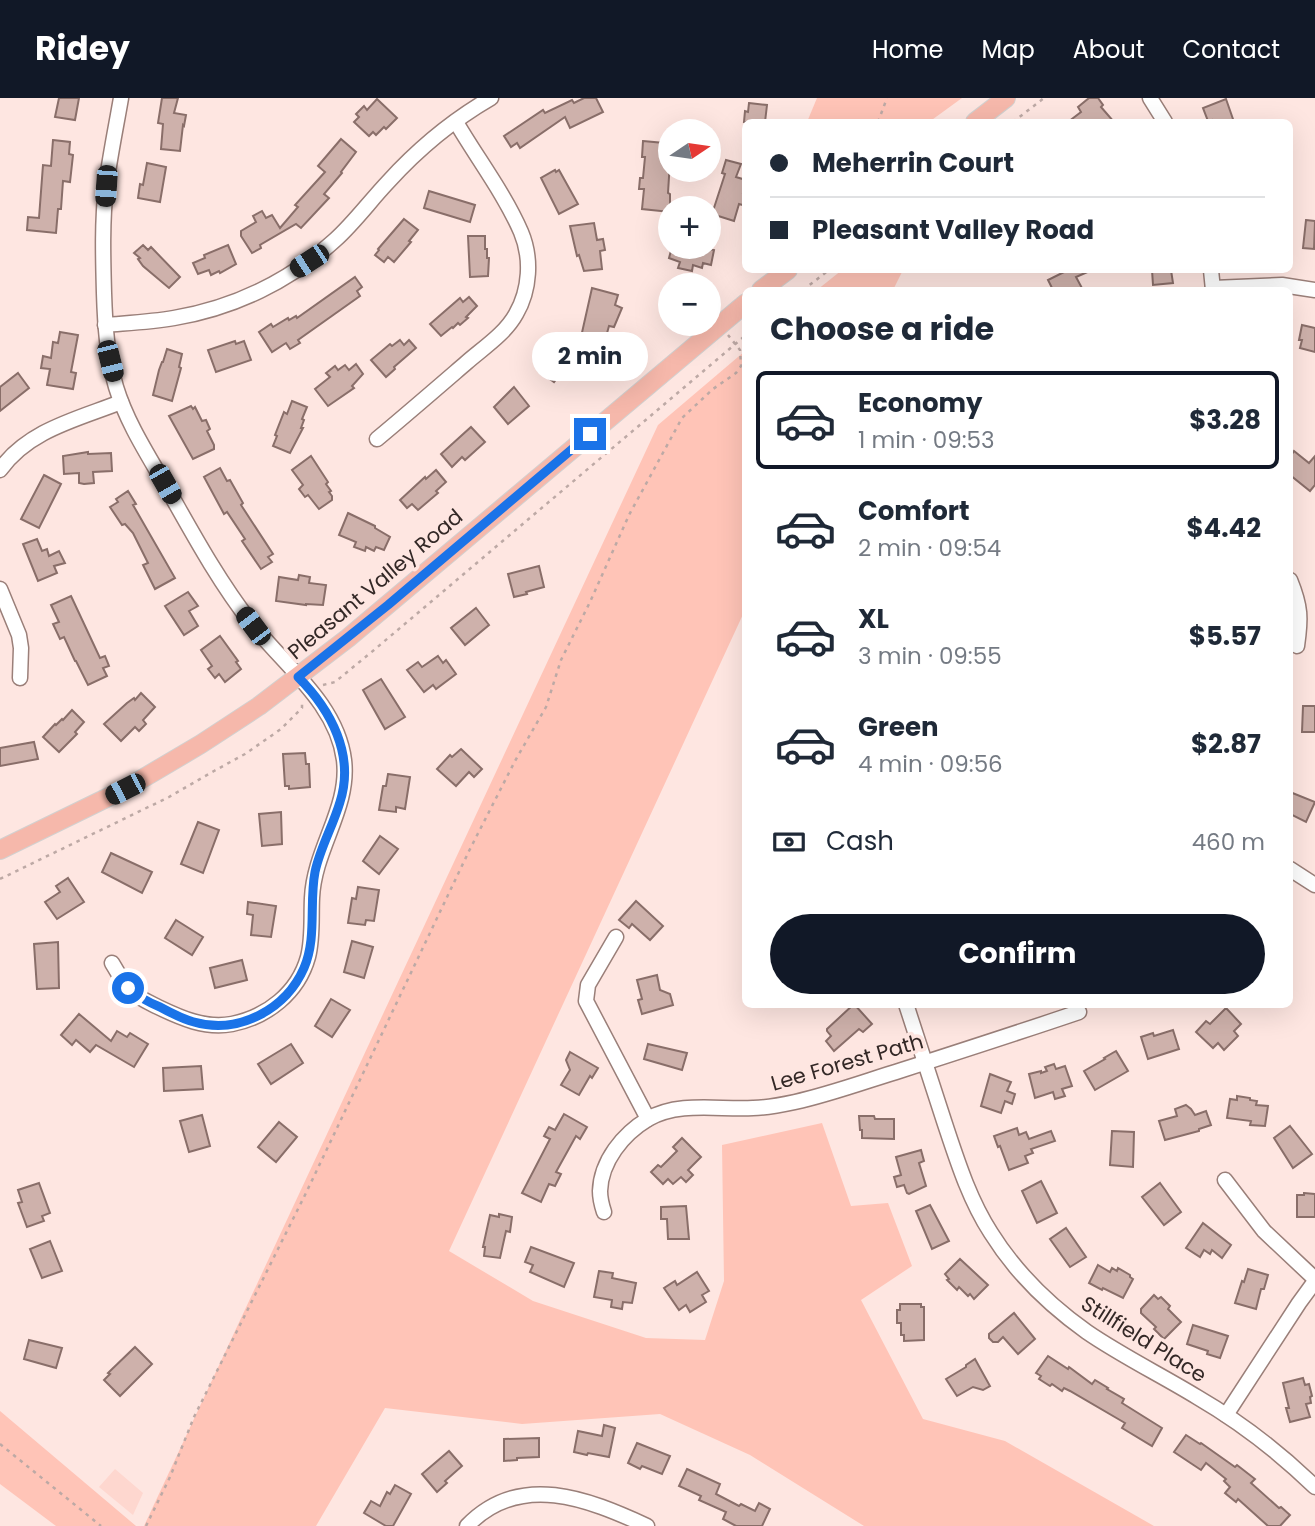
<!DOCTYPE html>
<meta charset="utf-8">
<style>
body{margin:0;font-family:Poppins,sans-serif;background:#f6f6f7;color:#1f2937;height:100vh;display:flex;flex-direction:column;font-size:26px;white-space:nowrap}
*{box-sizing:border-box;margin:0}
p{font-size:23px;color:#747a83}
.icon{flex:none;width:38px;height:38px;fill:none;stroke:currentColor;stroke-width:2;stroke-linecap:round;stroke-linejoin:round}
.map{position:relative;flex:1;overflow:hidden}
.sheet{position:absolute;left:742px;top:189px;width:551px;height:721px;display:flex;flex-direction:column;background:#fff;border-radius:10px;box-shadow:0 7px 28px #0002}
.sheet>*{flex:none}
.guide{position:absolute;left:742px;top:21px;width:551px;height:154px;border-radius:10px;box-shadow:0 7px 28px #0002;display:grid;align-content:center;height:154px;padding:0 28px;background:#fff}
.needle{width:46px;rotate:77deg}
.controls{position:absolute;left:658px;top:21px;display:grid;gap:14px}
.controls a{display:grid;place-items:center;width:63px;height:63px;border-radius:50%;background:#fff;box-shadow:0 7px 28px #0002;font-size:35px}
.end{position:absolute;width:32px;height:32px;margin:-16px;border:9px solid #1a73e8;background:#fff;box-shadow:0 0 0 4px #fff}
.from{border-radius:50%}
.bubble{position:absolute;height:49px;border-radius:24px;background:#fff;box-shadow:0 7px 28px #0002;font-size:23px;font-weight:700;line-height:49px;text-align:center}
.car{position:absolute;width:21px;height:42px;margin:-21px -10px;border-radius:9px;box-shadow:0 0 5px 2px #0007;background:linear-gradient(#222 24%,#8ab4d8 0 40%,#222 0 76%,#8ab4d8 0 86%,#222 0)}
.guide b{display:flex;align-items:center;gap:24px;height:66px;font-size:26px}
.guide b+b{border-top:2px solid #e0e1e3}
.guide i{width:18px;height:18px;background:#1f2937}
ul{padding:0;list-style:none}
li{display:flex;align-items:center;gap:21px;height:98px;margin:0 14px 10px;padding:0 14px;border:4px solid transparent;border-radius:10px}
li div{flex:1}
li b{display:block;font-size:26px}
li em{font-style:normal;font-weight:700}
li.active{border-color:#111827}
li>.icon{width:63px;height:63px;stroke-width:1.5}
h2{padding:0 28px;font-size:32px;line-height:84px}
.pay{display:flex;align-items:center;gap:18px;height:77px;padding:0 28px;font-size:26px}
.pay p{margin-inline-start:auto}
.action{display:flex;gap:14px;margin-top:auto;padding:14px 28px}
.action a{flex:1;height:80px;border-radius:42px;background:#111827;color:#fff;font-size:28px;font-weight:700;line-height:80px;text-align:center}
header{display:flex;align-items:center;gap:42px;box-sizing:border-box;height:98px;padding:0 35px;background:#111827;color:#fff}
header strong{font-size:33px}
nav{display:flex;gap:38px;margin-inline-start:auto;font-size:24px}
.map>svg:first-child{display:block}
</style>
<header>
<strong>Ridey</strong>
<nav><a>Home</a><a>Map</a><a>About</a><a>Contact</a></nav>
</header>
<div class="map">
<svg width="1315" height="1428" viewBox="0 0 1315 1428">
<rect width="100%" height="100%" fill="#fee6e1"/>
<!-- built -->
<polygon fill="#fed7cf" points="115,1371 143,1395 133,1417 99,1389"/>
<!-- green -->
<g fill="#ffc4b7">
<polygon points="817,0 962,0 929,24 807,24"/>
<polygon points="842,172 903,172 893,192 817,192"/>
<polygon points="745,253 745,512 449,1153 533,1203 646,1240 705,1242 724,1183 722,1047 822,1025 851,1108 888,1105 912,1168 861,1202 923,1321 1005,1343 1154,1428 864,1428 750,1357 660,1316 522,1326 385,1310 316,1428 144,1428 658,327"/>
<polygon points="0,1313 136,1428 56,1428 0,1386"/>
</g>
<!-- building -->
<g fill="#ceb1ab" stroke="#896e69" stroke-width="2">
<polygon points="59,0 79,0 75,22 55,19"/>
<polygon points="162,0 178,0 174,15 186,17 184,28 183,27 180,53 161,51 163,26 158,25"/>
<polygon points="584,0 596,0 603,14 570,30 565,19 520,50 517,45 511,49 504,38 543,12 545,15 572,2 574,5"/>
<polygon points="1089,0 1098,0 1103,7 1101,9 1114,24 1068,24 1081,14 1078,9"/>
<polygon points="377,1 397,20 386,31 384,29 376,37 373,34 369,38 354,24 359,19 356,16 364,8 367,12"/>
<polygon points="1226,1 1234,24 1213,24 1212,22 1208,23 1203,10"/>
<polygon points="749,5 767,7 765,24 744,24 745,13 748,14"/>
<polygon points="341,41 356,54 341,74 342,75 324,96 329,100 301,130 296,126 260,147 261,150 252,155 241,138 241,133 256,124 253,118 262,113 266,120 272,117 280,130 298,109 295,107 325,74 318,68"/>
<polygon points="53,42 70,44 69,56 73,57 70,84 63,83 61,111 58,111 56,135 27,132 28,119 39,120 43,67 51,68"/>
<polygon points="643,43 664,45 662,62 670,63 668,95 670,96 670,114 642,111 644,91 639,91 640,80 643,80 645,59 642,59"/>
<polygon points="726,62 741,66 736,79 746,82 743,95 746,96 746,108 739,106 734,123 712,116 725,76 722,75"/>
<polygon points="147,65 166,69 160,104 138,100 140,86 143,87"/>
<polygon points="555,72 556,74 559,72 578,106 559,116 541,80"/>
<polygon points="429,93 475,107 470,124 424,110"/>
<polygon points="404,121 418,132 409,143 411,144 394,164 388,159 384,164 375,157 379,152 378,151"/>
<polygon points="1306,122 1315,123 1314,151 1303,150"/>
<polygon points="594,125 597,142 603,141 605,152 600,153 602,171 584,173 579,157 577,158 570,128"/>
<polygon points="468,138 485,138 485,151 487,151 487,160 489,160 488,178 470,179"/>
<polygon points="143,147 148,152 151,149 180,179 169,190 143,168 138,161 140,160 134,155"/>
<polygon points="228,147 236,166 220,175 219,173 211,177 209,172 198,176 193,165 205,160 204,157"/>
<polygon points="672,149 707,149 706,151 714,152 711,167 703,165 702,170 693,167 692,173 678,170 680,164 669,160"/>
<polygon points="1068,172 1092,172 1076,179 1083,192 1053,192 1048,182"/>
<polygon points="1152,172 1171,172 1173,185 1153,187"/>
<polygon points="355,179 362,189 357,193 360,198 298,242 300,245 290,251 286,245 272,254 259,234 271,226 273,229 288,220 289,222 296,218 297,220"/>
<polygon points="592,190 618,197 615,207 622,210 614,229 609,228 604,246 581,239"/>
<polygon points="469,199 477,208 466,219 468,220 460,227 458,225 453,230 452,229 441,238 430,226 460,200 463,204"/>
<polygon points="1302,227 1315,230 1315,254 1300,250 1302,242 1299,242"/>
<polygon points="60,234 78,237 71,274 76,275 73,291 47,287 50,271 41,270 43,258 51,260 53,244 58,245"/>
<polygon points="563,241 578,252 554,284 539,273 548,258 549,259"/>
<polygon points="400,242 404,247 409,242 416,250 394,269 395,271 386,279 371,262 390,246 392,248"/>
<polygon points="235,243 236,246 244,243 251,262 216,274 208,252"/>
<polygon points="167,251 182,256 179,269 181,270 172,303 153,297 159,272 162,264 163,264"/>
<polygon points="356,266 363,276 352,288 354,290 328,308 315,291 330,279 326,275 335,268 338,272 345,267 349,272"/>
<polygon points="18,275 29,290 0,313 0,289"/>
<polygon points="514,289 529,308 508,326 494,309"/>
<polygon points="292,303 307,309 302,321 304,322 301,330 303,330 290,355 273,348 277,338 275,337 284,314 287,316"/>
<polygon points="191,308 193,311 195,309 202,323 206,322 210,331 207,333 214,347 214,351 193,361 169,318"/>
<polygon points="471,329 485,344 465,362 462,359 452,369 441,356"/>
<polygon points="1294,353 1309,365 1315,358 1315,387 1310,393 1290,377 1290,359"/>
<polygon points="88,354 88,356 111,355 112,373 93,374 94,385 84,386 79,385 79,375 64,376 63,358"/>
<polygon points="311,358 328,384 326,386 331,393 329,394 332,398 332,402 319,411 308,397 305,399 299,391 303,387 292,372"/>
<polygon points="220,370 227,383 230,382 243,405 241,407 273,456 268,459 272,464 261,471 242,443 245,441 227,414 224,416 204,379"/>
<polygon points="436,372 446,384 436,393 438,395 418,412 412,406 407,410 400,402 425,379 426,381"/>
<polygon points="44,377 61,386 39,430 21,421"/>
<polygon points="128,393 136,406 133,407 175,480 155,491 143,467 148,465 133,435 125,426 122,427 110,409 118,404 116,401"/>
<polygon points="348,415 375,428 375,430 390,439 384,452 376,449 374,453 366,449 365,453 354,449 356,444 339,437"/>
<polygon points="37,441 42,453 47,451 49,458 59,453 65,465 54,468 57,475 38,483 23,446"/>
<polygon points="539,468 544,489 526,494 527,496 514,499 508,476"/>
<polygon points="299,477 310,479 309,485 326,487 323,507 306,506 306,507 276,503 279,479 298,482"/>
<polygon points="188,494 198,508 189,513 198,528 184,537 165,508"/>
<polygon points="71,498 100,560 105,558 109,568 103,570 107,578 88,587 76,563 75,563 64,539 60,541 53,526 59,524 51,507"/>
<polygon points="476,510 489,527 465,547 451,530"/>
<polygon points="220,538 238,563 236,564 241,571 225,584 219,576 215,580 208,571 212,568 201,552"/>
<polygon points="438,558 443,565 446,562 456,576 436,591 433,587 424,594 407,572 418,564 422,569"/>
<polygon points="381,581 405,619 385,631 363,592"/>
<polygon points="141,595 155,609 143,622 146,626 139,633 135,629 121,643 104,626 127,605 134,600 135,602"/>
<polygon points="1303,608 1315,608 1315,634 1302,634"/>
<polygon points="72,612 84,624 75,634 77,636 59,654 43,639 55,626 56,627 62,621 63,622"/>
<polygon points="34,644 38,661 0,668 0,650"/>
<polygon points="461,651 482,671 474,679 469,674 456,688 437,671 450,657 452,659"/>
<polygon points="305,655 306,666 309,666 310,689 289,691 289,688 285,688 283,656"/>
<polygon points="388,676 410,679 405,711 396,709 396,714 379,712 383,688 386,688"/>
<polygon points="1290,694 1315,704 1306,724 1290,716"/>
<polygon points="281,714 282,746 262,748 259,716"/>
<polygon points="198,724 219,732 203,775 181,766"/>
<polygon points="380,738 398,751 379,776 363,763"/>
<polygon points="111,755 152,774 142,795 102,774"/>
<polygon points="68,780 84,804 57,821 45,804 60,794 56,788"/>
<polygon points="358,789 379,792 374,823 366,822 365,827 348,825 352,800 356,801"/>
<polygon points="636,803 663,828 650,842 632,826 629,830 619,822"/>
<polygon points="248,804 276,808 271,839 251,837 253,817 247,816"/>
<polygon points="176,822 203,839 192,857 165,840"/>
<polygon points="352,843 373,849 364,880 344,874"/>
<polygon points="58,844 59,890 37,891 34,846"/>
<polygon points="242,862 247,882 215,890 210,870"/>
<polygon points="657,877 660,892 670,896 673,907 642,916 638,902 642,901 637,882"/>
<polygon points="331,901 350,912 332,939 315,928"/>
<polygon points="854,906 872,926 863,934 859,931 834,953 826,943 831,938 827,933 827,931"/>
<polygon points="1226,910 1241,926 1234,933 1238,938 1224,952 1218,945 1213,950 1196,934 1206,923 1210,926"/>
<polygon points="79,916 111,943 117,933 127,939 130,935 148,946 134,969 96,947 90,954 76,942 72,947 61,937"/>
<polygon points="1173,932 1179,951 1148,961 1141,939 1153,935 1154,938"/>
<polygon points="291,946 303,965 271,986 258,966"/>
<polygon points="648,946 687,955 682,972 644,961"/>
<polygon points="1116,953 1128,973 1095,992 1084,973 1105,961 1104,960"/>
<polygon points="570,954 598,970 592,980 590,978 579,997 561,987 570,972 566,962"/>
<polygon points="1054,966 1056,971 1065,968 1072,988 1062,991 1065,998 1055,1001 1053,994 1035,1000 1029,976 1041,973 1041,975 1047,973 1045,969"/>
<polygon points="201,968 203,991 164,993 163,970"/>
<polygon points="990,976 1011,984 1007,993 1015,996 1012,1006 1005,1003 1001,1015 981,1008"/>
<polygon points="1237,998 1250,1000 1250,1002 1257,1003 1256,1007 1268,1008 1265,1028 1250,1027 1251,1023 1227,1020 1230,1001 1237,1002"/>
<polygon points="1186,1007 1191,1011 1195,1017 1206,1013 1211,1027 1199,1031 1199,1033 1165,1042 1159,1023 1177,1018 1175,1011"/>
<polygon points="564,1016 587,1029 580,1041 576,1038 556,1074 561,1076 555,1088 549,1086 541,1104 522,1095 550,1041 544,1038 549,1029 555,1032"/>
<polygon points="202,1017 210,1048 189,1054 180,1023"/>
<polygon points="859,1018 874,1018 875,1021 894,1021 894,1041 862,1040 862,1032 860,1032"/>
<polygon points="279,1024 297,1039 276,1064 258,1049"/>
<polygon points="1290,1028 1312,1056 1293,1070 1274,1040"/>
<polygon points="1017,1030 1019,1037 1026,1034 1029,1041 1051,1033 1055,1043 1031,1051 1033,1055 1025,1058 1028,1065 1009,1072 1000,1048 998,1049 994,1038"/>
<polygon points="1112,1033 1134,1034 1133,1069 1110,1067"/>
<polygon points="682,1040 701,1059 688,1072 693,1077 686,1084 681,1079 673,1086 668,1081 663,1086 651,1074 658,1067 661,1069 677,1053 673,1049"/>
<polygon points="921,1052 924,1063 919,1065 926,1088 909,1096 907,1095 904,1087 897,1089 894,1079 901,1077 896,1059"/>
<polygon points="1041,1083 1057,1115 1037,1125 1022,1093"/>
<polygon points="39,1085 50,1115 42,1118 44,1123 27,1129 18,1105 22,1104 18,1092"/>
<polygon points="1160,1085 1181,1114 1164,1127 1142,1099"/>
<polygon points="1304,1095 1315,1096 1315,1119 1297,1119 1297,1097 1304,1097"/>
<polygon points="930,1107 949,1143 932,1151 916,1113"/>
<polygon points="686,1108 689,1141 668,1141 667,1121 661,1121 661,1109"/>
<polygon points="499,1116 512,1119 510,1134 506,1133 500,1160 484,1158 485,1149 483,1149 490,1117 499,1119"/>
<polygon points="1203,1125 1231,1147 1222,1160 1212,1152 1210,1156 1204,1152 1200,1159 1186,1150"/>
<polygon points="1066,1130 1086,1159 1070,1169 1050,1141"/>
<polygon points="50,1143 62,1173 42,1180 30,1151"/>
<polygon points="531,1149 574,1165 564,1189 530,1174 533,1167 525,1164"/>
<polygon points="960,1161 988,1187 974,1201 970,1196 968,1198 959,1189 957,1192 947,1182 949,1181 945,1176"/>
<polygon points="1098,1167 1110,1174 1112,1170 1117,1173 1118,1170 1130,1177 1130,1179 1133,1181 1123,1200 1103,1190 1102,1192 1089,1185"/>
<polygon points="1248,1171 1268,1177 1264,1191 1261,1191 1256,1211 1235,1205 1242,1183 1244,1184"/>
<polygon points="599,1173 613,1175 612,1180 636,1185 632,1205 623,1204 622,1211 611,1209 612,1202 594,1199"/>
<polygon points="697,1174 709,1193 702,1197 706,1204 690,1214 686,1207 679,1212 664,1190 675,1183 677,1187"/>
<polygon points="1154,1197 1158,1201 1161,1199 1170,1208 1168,1211 1181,1224 1164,1241 1154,1231 1156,1229 1141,1215 1141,1211"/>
<polygon points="900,1206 921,1206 921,1209 924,1209 924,1242 904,1243 904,1237 901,1237 901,1225 897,1225 897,1212 900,1212"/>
<polygon points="1014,1215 1035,1241 1018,1256 1003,1239 998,1244 993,1244 989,1240 989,1236"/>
<polygon points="1193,1227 1228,1238 1220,1260 1207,1256 1208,1253 1187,1246"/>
<polygon points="29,1242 62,1250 56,1270 24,1261"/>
<polygon points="135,1249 152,1266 120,1298 104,1282 110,1276 108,1275"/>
<polygon points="1048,1258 1068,1271 1069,1269 1092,1286 1095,1282 1108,1290 1107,1291 1124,1301 1122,1305 1162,1330 1152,1348 1122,1330 1125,1325 1070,1293 1064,1290 1062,1293 1052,1286 1050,1288 1039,1281 1041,1278 1036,1275"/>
<polygon points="975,1261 990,1288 983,1292 973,1289 957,1298 946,1281 966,1269 966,1267"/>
<polygon points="1303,1280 1305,1287 1309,1286 1312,1298 1310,1299 1311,1305 1306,1306 1310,1319 1290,1324 1286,1310 1289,1310 1283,1285"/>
<polygon points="604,1327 615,1330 609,1359 588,1355 587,1357 574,1354 578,1333 602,1338"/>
<polygon points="1186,1337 1200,1346 1201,1345 1235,1369 1237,1367 1255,1381 1251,1385 1279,1410 1281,1409 1290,1417 1280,1428 1268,1428 1238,1401 1236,1404 1225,1395 1230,1389 1224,1383 1226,1381 1206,1365 1201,1372 1174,1354"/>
<polygon points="539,1340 539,1359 517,1360 517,1362 504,1363 504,1341"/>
<polygon points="637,1345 670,1358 662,1376 642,1368 640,1371 628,1365"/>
<polygon points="449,1353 462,1368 445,1383 447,1385 437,1394 422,1376"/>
<polygon points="687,1371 720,1386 716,1396 739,1408 741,1406 755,1413 759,1405 770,1411 762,1428 736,1428 723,1421 726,1414 699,1402 701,1398 679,1388"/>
<polygon points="395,1387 411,1396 393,1428 386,1428 364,1415 371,1403 380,1408 387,1394 390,1396"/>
</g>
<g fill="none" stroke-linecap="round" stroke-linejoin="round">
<!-- minor casing -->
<g stroke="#9a7f79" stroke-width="17">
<g id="minor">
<polyline points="1150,0 1165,24"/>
<polyline points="1211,172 1213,192"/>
<polyline points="1213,190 1282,187 1315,192"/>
<path d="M105,227C128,225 151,224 174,220C234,210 290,183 335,142C354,125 370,103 388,84C418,51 453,22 491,0"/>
<path d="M377,341C407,316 437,290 466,265C483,250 505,236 516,216C530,192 532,160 521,134C504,95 477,60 456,24"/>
<path d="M0,372C28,332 78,321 121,304"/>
<path d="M1290,482C1301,509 1301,520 1297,548"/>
<polyline points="0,491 19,537 21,550 20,580"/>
<polyline points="1290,771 1315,787"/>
<polyline points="616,839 588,887 586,903 648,1021"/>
<path d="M112,865C117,873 122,883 128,890C136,899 148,904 158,909C181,920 205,931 232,926C267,919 298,895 308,859C313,840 311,819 312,800C314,751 350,710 344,662C337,606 285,568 252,526C219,484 193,436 167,390C148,357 127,325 116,289C107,258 105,227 104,195C103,159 102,124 106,88C110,58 116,29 121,0"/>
<path d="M906,906C919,945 931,984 944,1023C957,1062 969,1101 991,1135C1016,1175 1049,1207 1087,1234C1122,1258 1161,1277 1197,1299C1240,1324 1280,1355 1315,1389"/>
<polyline points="1225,1082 1264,1133 1315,1181"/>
<path d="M604,1114C602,1108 600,1100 600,1093C601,1063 623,1036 648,1021C679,1003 719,1012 753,1010C767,1010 781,1007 795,1004C831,996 866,983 902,972C961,953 1020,934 1079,914"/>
<polyline points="1226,1317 1299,1205 1315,1183"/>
<path d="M467,1428C520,1373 588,1401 647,1428"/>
</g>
</g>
<!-- major casing -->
<g stroke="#d2d0cf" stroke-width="20">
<g id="major">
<polyline points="975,24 1006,0"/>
<polyline points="761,192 788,172"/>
<polyline points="0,752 125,691 201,646 259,608 348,540 746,205"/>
</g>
</g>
<!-- path -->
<g stroke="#bda9a5" stroke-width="2.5" stroke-dasharray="3.5 5" stroke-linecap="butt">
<polyline points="878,24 887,0"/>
<polyline points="1013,24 1044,0"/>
<polyline points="803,192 829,172"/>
<polyline points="323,587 335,584 374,552 746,237"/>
<polyline points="0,781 169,699 214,673 245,656 281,631 302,610 302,604"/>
<polyline points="0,1346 101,1428"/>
<polyline points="146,1428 170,1379 194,1319 306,1095 469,753 515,663 546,609 561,562 590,504 629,417 682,320 713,291 736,275 741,268 740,252 728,237"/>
</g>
<!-- minor -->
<use href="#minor" stroke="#fff" stroke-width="14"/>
<!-- major -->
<use href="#major" stroke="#f6b8ab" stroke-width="18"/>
</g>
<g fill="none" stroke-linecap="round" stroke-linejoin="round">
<!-- route -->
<path stroke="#1a73e8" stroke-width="9" d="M128,890C138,899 148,904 160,909C171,915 182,921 194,924C239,937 286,911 304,870C317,840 309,805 315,774C320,750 333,728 340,704C355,657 331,612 298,579L388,507L590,336"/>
</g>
<g text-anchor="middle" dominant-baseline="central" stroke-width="7" stroke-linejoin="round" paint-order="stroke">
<!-- street labels -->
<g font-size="21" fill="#332826" stroke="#fee6e1">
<text transform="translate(375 486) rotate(-40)">Pleasant Valley Road</text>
<text transform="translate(847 964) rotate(-16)">Lee Forest Path</text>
<text transform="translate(1144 1241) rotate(32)">Stillfield Place</text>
</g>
</g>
</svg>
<div class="controls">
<a><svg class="needle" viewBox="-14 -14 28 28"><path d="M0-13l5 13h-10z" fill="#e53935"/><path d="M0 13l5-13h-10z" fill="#747a83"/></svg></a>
<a>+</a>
<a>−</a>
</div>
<i class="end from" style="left:128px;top:890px"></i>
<i class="end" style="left:590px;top:336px"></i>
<div class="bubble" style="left:532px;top:234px;width:116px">2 min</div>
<i class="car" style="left:106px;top:88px;rotate:184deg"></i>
<i class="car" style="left:309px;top:163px;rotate:237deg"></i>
<i class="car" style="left:110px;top:263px;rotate:166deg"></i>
<i class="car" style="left:165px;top:386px;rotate:150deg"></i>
<i class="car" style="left:253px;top:528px;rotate:323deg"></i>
<i class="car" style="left:125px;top:691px;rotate:243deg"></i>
<div class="guide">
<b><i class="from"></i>Meherrin Court</b>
<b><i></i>Pleasant Valley Road</b>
</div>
<section class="sheet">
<h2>Choose a ride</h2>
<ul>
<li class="active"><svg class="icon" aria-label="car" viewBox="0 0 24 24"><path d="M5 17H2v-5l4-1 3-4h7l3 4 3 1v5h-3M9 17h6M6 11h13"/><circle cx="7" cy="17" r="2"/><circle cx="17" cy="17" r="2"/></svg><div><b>Economy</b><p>1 min · 09:53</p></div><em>$3.28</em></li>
<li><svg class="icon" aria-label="car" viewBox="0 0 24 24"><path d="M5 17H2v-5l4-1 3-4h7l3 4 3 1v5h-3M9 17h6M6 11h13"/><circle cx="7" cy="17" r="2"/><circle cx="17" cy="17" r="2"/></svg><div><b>Comfort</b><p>2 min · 09:54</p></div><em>$4.42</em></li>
<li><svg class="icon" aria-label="car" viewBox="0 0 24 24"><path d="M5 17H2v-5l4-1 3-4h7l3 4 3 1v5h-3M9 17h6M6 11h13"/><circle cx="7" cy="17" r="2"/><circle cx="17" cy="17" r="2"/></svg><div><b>XL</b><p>3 min · 09:55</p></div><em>$5.57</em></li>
<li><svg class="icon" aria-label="car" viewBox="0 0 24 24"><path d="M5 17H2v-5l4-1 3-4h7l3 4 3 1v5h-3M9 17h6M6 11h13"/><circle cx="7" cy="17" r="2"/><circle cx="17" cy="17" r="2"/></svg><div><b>Green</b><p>4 min · 09:56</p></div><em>$2.87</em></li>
</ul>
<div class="pay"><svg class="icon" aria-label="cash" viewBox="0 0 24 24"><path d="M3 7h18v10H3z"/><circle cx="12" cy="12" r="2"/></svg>Cash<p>460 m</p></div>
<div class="action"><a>Confirm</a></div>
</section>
</div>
